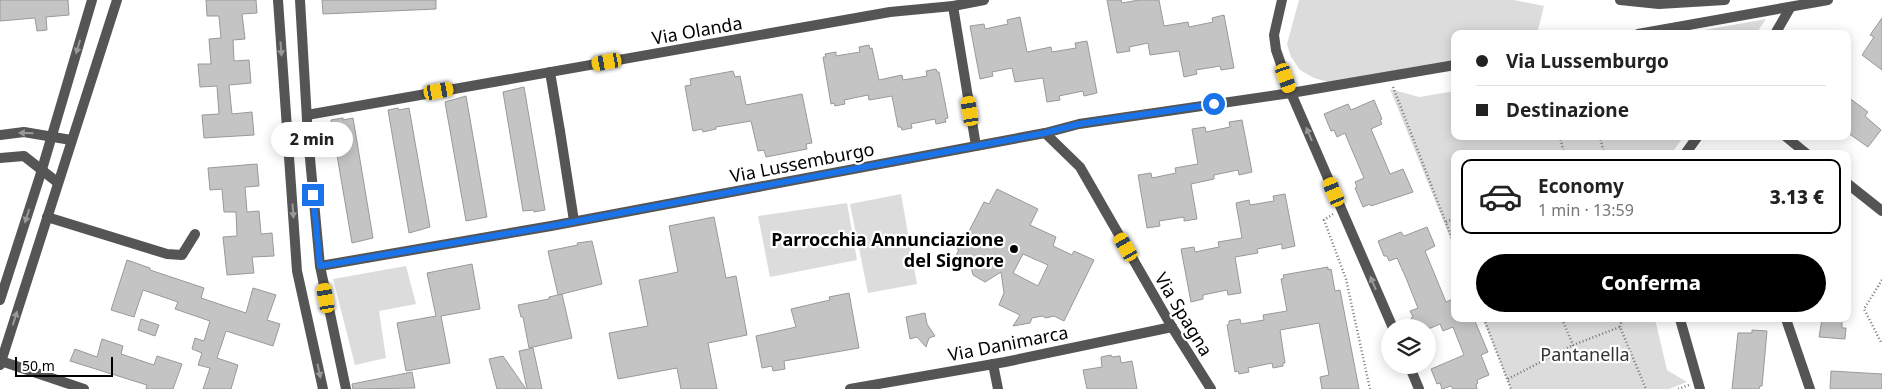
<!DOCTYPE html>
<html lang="it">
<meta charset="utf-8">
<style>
body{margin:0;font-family:"Noto Sans",sans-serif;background:#f2f2f2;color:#222;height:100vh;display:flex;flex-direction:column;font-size:19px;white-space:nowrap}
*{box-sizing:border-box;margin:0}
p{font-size:16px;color:#767676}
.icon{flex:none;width:28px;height:28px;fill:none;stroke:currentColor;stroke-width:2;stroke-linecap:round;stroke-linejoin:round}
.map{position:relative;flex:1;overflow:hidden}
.drawer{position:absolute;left:1451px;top:150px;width:400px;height:172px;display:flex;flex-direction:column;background:#fff;border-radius:10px;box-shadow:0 2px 12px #0003}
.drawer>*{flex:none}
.top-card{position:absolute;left:1451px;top:30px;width:400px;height:110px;border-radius:10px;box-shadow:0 2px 12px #0003;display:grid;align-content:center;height:110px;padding:0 25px;background:#fff}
.tools{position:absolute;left:1381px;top:319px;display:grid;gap:10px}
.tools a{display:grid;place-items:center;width:55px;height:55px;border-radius:50%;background:#fff;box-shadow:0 2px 12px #0003;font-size:25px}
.scale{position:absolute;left:15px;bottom:12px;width:98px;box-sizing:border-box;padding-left:5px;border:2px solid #000;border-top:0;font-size:14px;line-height:18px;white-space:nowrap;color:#000;-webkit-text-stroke:4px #fff;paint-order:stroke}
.end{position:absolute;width:22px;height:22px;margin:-11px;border:6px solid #1a73e8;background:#fff;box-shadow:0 0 0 2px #fff}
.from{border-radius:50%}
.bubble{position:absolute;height:35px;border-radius:18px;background:#fff;box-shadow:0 2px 12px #0003;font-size:16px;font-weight:800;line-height:35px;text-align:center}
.car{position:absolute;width:15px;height:30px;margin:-15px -8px;border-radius:6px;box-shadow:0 0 4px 1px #0007;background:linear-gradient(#f5c518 24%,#345 0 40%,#f5c518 0 76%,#345 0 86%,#f5c518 0)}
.top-card b{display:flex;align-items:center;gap:18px;height:48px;font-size:19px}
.top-card b+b{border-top:1px solid #e0e0e0}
.top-card i{width:12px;height:12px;background:#222}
ul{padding:9px 0 0;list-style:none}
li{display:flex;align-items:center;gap:15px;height:75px;margin:0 10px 8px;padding:0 15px;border:2px solid #e0e0e0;border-radius:10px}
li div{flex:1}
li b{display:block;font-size:19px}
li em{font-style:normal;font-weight:800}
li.active{border-color:#000}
li>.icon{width:45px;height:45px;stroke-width:1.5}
.primary-button{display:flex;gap:10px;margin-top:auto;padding:10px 25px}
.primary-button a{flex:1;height:58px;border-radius:30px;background:#000;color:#fff;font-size:20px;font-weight:800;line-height:58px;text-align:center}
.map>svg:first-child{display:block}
</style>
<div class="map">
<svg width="1882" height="389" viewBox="0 0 1882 389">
<rect width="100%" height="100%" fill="#fff"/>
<!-- green -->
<g fill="#dcdcdc">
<polygon points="1299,0 1514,0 1544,6 1537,34 1455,34 1455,61 1328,82 1314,78 1300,70 1291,57 1287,44"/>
<polygon points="1766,19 1756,34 1682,34"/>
<polygon points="1390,89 1419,97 1455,91 1455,136 1684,136 1671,154 1455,154 1455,250"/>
<polygon points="901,194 917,284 868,293 850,204"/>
<polygon points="847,203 857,260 770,277 758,216"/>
<polygon points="406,266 416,304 379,311 386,358 355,365 333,279"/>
<polygon points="1483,319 1655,319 1667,370 1687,382 1669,389 1511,389"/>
</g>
<!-- building -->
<g fill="#c4c4c4" stroke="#999" fill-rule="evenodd">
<polygon points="0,0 68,0 69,15 46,17 47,30 37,31 35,18 0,21"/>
<polygon points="206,0 256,0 257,13 242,14 245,39 233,40 234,61 249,60 251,83 229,85 232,114 252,112 254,135 204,138 202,115 219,114 217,86 200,87 198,64 211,64 209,39 221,38 219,16 207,16"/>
<polygon points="322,0 436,0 436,9 323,14"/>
<polygon points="1107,0 1121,0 1122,3 1139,0 1159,0 1164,26 1188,22 1189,27 1213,22 1212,18 1224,15 1234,68 1221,70 1220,66 1196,70 1197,74 1184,77 1179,51 1150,55 1148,43 1129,47 1130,51 1117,53"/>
<polygon points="1020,17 1027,52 1051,47 1052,52 1076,48 1075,43 1087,41 1097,93 1084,96 1083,91 1059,96 1060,100 1047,102 1043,78 1015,82 1012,68 992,72 993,76 980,79 970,26 984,24 985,29 1008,24 1007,20"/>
<polygon points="1882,18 1882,70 1862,55 1874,37 1870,35"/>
<polygon points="869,45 870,49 872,48 879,80 902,75 903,80 927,76 926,71 936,69 937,72 939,72 948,118 945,119 946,122 936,124 935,119 911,124 912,128 902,130 901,127 898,127 892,96 869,100 868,95 844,100 845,104 835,106 834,103 831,104 823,57 826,57 825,54 836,52 836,56 860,52 859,47"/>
<polygon points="733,71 735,77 740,76 746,105 802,94 812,143 806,144 807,149 766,157 764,150 758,151 751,121 716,127 716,129 703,132 702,129 693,131 685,86 691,85 690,79"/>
<polygon points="524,87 545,210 534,212 534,210 523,211 503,92"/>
<polygon points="466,96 487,217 466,221 445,102"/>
<polygon points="1848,97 1868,112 1865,116 1881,130 1868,147 1848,133"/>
<polygon points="1374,100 1382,119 1380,120 1382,124 1371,129 1385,162 1390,174 1403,169 1413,192 1371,206 1370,204 1363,207 1355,188 1357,187 1355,182 1364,178 1349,143 1345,133 1337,137 1334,130 1331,131 1324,114 1348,104 1351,110"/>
<polygon points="398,108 399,110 409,108 430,227 409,233 388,110"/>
<polygon points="343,118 343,120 353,118 373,238 352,243 331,120"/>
<polygon points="1242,120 1252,172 1239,175 1238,170 1214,175 1214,179 1191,184 1197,219 1184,221 1184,217 1159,221 1160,226 1147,228 1138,175 1151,173 1152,178 1176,173 1175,168 1198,164 1192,129 1205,127 1206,132 1230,127 1229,122"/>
<polygon points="257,164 259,186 245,187 247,212 259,211 261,234 272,233 274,256 252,257 254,273 227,275 223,237 237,236 236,212 224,212 222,189 210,190 208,168"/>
<path d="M997,189L1038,209L1030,225L1056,237L1053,246L1072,255L1074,251L1094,260L1064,321L1054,316L1046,318L1042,316L1032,318L1030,323L1013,326L1020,315L999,305L1004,293L1001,272L985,282L973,275L970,263L956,256L959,249H957L965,232L968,233L984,202L989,204ZM1023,254L1048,265L1038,286L1013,273Z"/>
<polygon points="1285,194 1295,246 1282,249 1282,244 1257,249 1258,253 1235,257 1241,293 1228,295 1227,290 1203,295 1203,299 1191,302 1181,249 1194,247 1195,252 1219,247 1218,242 1242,238 1236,203 1249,200 1250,205 1274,201 1273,196"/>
<polygon points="714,217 726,278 736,276 747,335 708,343 717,389 681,389 677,368 618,379 609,333 648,326 639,280 678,272 669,226"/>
<polygon points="1427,227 1435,246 1425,251 1446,302 1455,298 1455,319 1474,319 1488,352 1481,355 1489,375 1477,380 1478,383 1476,384 1477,389 1453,389 1451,386 1442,389 1440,383 1437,384 1431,369 1464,355 1453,327 1443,331 1440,324 1431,328 1414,328 1411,318 1413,317 1410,311 1418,308 1406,278 1397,258 1389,261 1387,256 1384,256 1378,241 1401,232 1404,236"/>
<polygon points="592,241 602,284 558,295 548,251 578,245 577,243"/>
<polygon points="127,260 150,268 150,270 204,288 201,298 246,313 253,288 276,295 267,320 280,324 273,346 226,331 217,358 238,365 231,389 203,389 210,368 198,365 202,353 192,349 195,338 204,341 210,321 175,309 178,302 143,290 134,317 111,310"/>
<polygon points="472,264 480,309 441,316 450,363 406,371 397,323 436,316 427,273"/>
<polygon points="1328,267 1328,270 1331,269 1335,291 1340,290 1359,389 1322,389 1320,377 1329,375 1319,323 1280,330 1285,363 1283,363 1283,366 1273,368 1272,363 1248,368 1249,372 1239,374 1238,371 1235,372 1227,325 1229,324 1229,321 1240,319 1241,324 1264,320 1263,315 1287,311 1281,279 1284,278 1283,275"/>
<polygon points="849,293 859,348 784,361 785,369 773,371 772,366 762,368 756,336 796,327 791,309 830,300 829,297"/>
<polygon points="562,294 572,338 529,348 523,317 521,317 518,305 549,299 549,297"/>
<polygon points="925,313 927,324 935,336 929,338 926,347 917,337 910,339 906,317"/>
<polygon points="141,319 159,325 155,336 138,330"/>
<polygon points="1822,319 1842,319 1842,328 1846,328 1845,339 1819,337"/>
<polygon points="1752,330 1767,331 1762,386 1760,386 1759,389 1732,389 1738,333 1752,333"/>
<polygon points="102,339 123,346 121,354 154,365 157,356 182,364 173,389 146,389 147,385 70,361 75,349 97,357"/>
<polygon points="533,348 542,389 527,389 519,351"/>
<polygon points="1111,355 1112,357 1120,356 1121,363 1132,361 1137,389 1087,389 1083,370 1102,367 1101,357"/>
<polygon points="503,356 526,389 497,389 489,359"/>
<polygon points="1831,371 1882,374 1882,389 1830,389"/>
<polygon points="412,372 415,388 353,389 352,384"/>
</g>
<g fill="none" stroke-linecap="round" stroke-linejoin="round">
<!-- path -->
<g stroke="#777" stroke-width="2.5" stroke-dasharray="1 2.5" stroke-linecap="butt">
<polyline points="1393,87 1455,246"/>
<polyline points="1560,136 1564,154"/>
<polyline points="1600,136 1604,154"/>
<polyline points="1333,214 1324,220 1346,279 1370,389"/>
<polyline points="1446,222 1455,218"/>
<polyline points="1882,280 1864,309 1882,344"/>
<polyline points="1484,319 1511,389"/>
<polyline points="1562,319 1573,345 1620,327 1646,389"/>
<polyline points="1620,327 1622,319"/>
<polyline points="1508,379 1573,345"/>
<polyline points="1678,389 1689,385"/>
</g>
<!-- pedestrian -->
<polyline stroke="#555" stroke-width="10" points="560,131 574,221"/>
<!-- minor -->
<g stroke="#555" stroke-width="10">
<polyline points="278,0 297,271 323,389"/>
<polyline points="300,0 308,137 320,266 346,389"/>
<polyline points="1282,0 1274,35 1276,50 1291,93 1393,328"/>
<polyline points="1620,0 1659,4 1725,0"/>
<polyline points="953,6 984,0"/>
<polyline points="1638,34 1828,0"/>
<polyline points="1775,34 1790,8"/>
<polyline points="550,72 560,131"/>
<polyline points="307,115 890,12 953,6 976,146"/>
<polyline points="1045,133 1080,167 1172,327 1211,389"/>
<polyline points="0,135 24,132 71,140"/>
<polyline points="1785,136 1807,154"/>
<polyline points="1685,154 1698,136"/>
<polyline points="0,158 24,156 57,182"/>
<polyline points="1848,184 1882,211"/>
<polyline points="47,217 167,254 182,255 195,234"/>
<polyline points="320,266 551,226 1045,133 1079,124 1291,93 1455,65"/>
<polyline points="0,300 40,176 92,0"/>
<polyline points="1680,319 1700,389"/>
<polyline points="1786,319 1810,389"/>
<polyline points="1,361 84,389"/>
<polyline points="993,364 998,389"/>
<polyline points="0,365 117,0"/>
<polyline points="1409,365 1419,389"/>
<polyline points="850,389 1005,362 1172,327"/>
</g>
</g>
<!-- one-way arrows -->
<defs><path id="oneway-solid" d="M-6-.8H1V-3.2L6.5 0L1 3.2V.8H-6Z" transform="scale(1.25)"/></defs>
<g fill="#999">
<use href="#oneway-solid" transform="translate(78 47) rotate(106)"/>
<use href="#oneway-solid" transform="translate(281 49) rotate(86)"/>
<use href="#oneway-solid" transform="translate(26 133) rotate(-178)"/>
<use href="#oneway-solid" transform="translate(1309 134) rotate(-113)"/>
<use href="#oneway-solid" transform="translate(293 211) rotate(86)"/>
<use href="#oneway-solid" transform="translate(27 216) rotate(108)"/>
<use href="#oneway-solid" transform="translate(1373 283) rotate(-113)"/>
<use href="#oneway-solid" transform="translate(15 318) rotate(-73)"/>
<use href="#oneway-solid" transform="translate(319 371) rotate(78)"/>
</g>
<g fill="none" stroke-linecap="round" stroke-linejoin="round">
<!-- route -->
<polyline stroke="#1a73e8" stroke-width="6" points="313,195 320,266 551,226 1045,133 1079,124 1214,104"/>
</g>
<!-- markers -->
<circle fill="#000" stroke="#fff" stroke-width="2" cx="1014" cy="249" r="5"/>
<g text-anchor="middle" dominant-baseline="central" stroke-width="4.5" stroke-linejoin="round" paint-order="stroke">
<!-- street labels -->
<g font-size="18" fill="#000" stroke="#fff">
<text transform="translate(697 30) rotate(-10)">Via Olanda</text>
<text transform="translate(802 162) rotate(-11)">Via Lussemburgo</text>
<text transform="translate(1184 314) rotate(59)">Via Spagna</text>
<text transform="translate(1008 343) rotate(-11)">Via Danimarca</text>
</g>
<!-- poi labels -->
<g font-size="18" font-weight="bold" fill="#000" stroke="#fff" text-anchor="end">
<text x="1004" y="239">Parrocchia Annunciazione<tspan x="1004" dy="21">del Signore</tspan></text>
</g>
<!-- park labels -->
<g font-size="18" fill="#333" stroke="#fff">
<text x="1585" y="354">Pantanella</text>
</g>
</g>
</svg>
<div class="tools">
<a><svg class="icon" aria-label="layers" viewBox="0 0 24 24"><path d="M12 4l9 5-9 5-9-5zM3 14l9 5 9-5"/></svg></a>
</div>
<div class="scale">50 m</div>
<i class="end from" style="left:1214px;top:104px"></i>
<i class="end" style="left:313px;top:195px"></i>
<div class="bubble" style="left:271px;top:122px;width:82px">2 min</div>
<i class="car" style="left:607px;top:62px;rotate:260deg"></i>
<i class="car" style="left:1286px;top:78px;rotate:161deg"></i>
<i class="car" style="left:439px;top:91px;rotate:80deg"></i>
<i class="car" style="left:970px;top:111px;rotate:351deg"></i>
<i class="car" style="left:1334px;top:192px;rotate:337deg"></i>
<i class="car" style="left:1126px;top:247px;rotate:330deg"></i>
<i class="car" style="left:326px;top:298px;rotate:350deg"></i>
<div class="top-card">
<b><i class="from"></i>Via Lussemburgo</b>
<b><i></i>Destinazione</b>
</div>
<section class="drawer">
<ul>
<li class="active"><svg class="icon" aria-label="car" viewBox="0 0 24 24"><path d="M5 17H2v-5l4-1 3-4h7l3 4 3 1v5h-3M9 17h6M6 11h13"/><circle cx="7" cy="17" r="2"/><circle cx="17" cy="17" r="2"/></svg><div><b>Economy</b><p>1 min · 13:59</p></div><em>3.13 €</em></li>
</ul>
<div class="primary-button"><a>Conferma</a></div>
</section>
</div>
